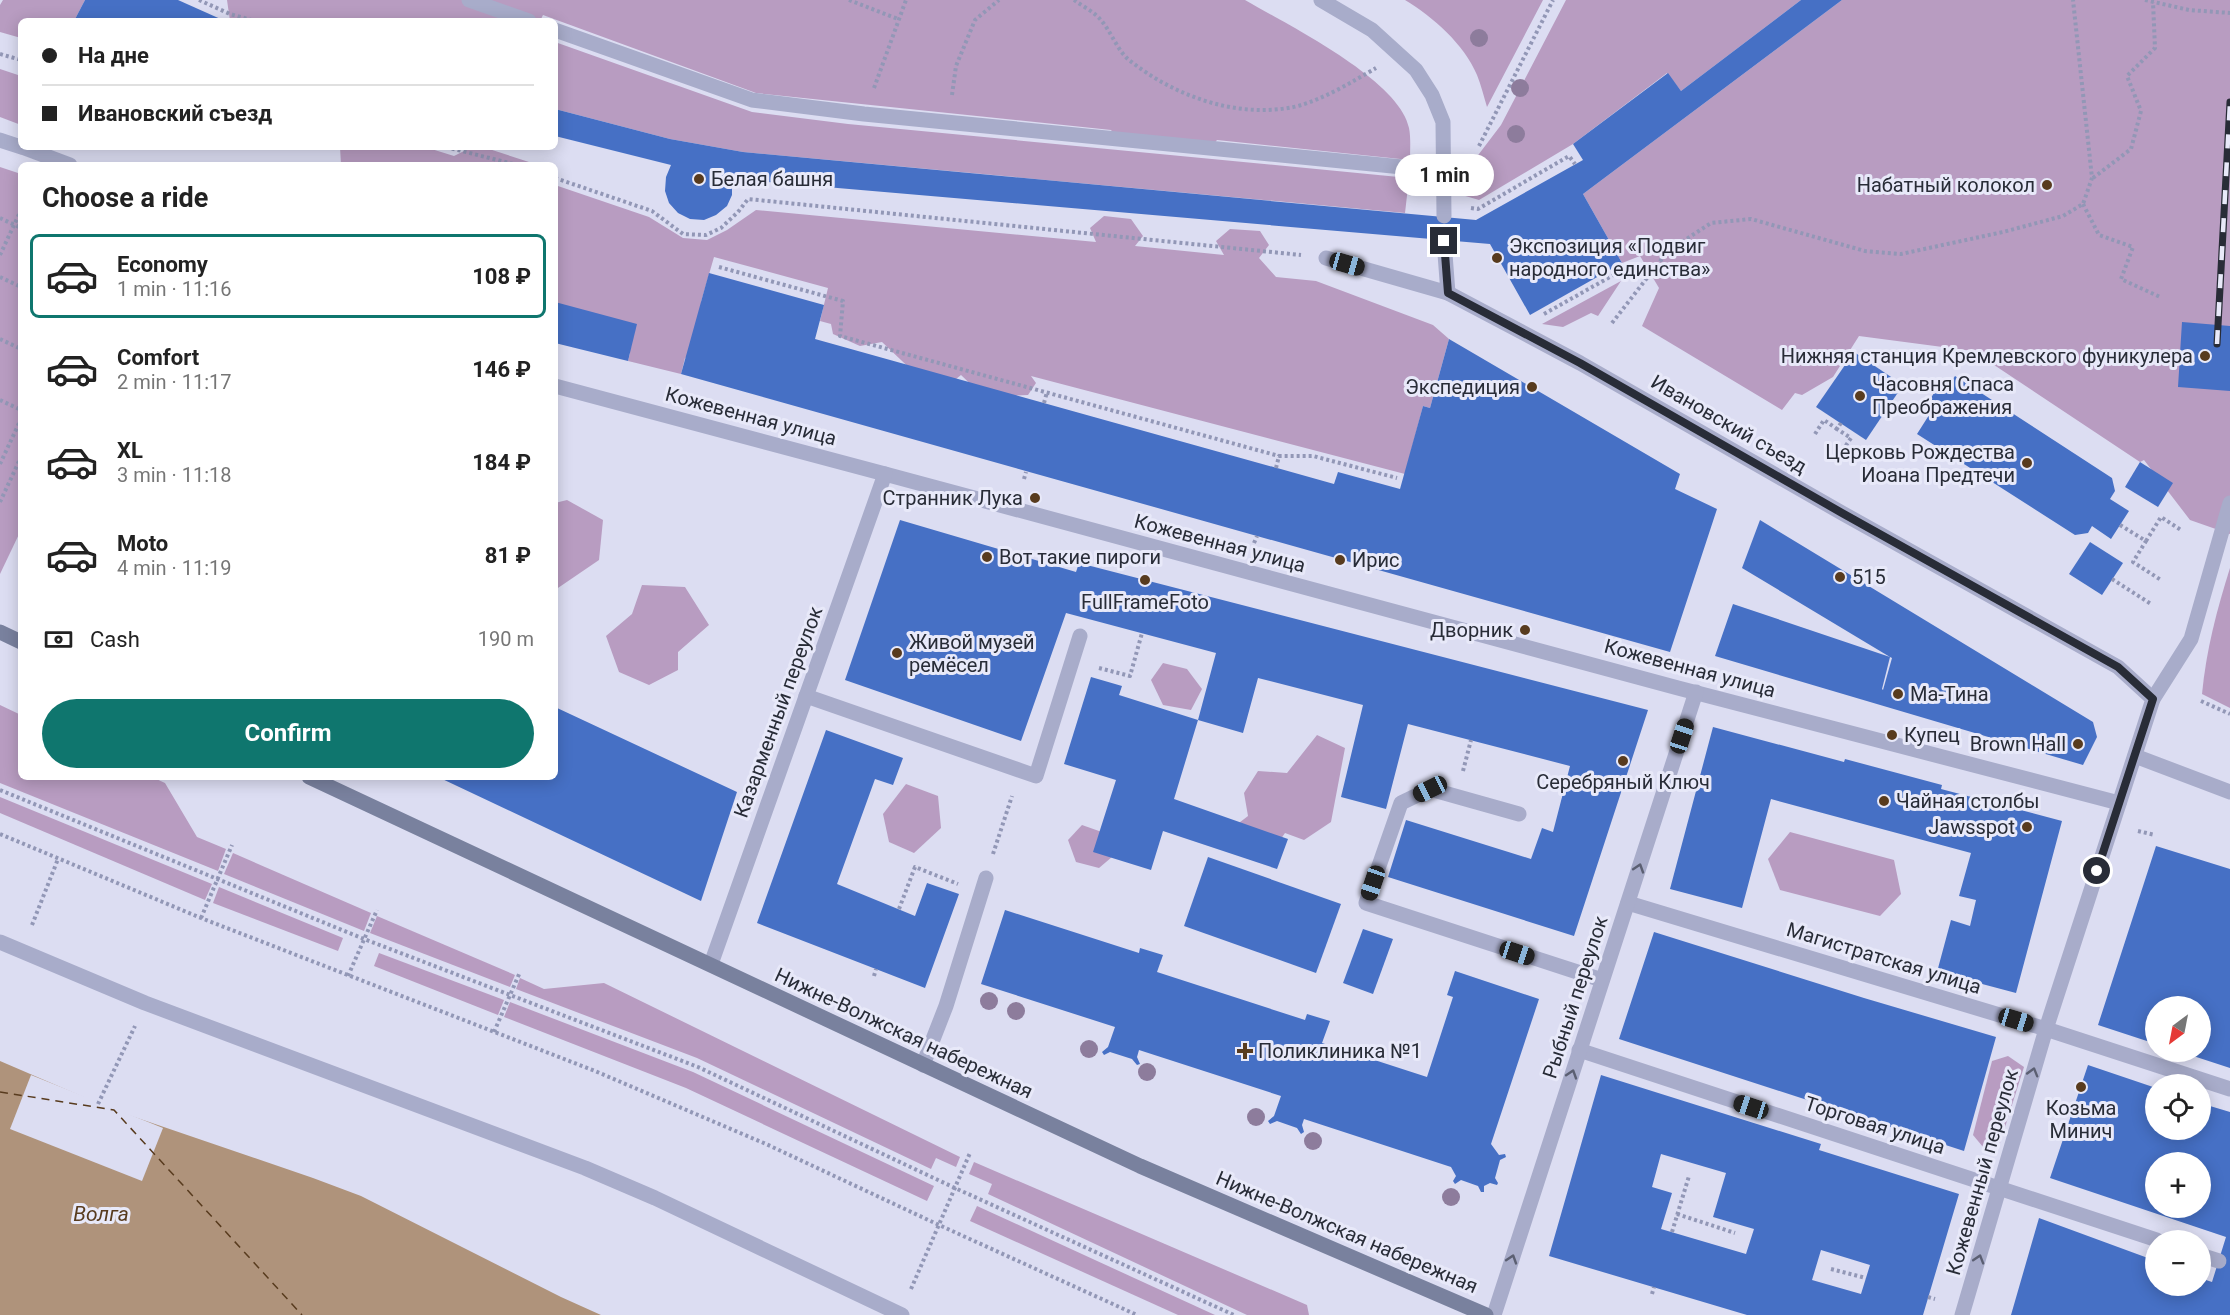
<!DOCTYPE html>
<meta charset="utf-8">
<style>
body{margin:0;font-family:Roboto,sans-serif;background:#f2f2f2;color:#222;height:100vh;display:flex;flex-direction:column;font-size:22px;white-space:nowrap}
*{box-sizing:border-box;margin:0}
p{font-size:20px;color:#767676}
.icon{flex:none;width:33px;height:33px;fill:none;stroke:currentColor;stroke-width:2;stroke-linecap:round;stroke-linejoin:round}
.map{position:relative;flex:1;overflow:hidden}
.drawer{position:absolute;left:18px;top:162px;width:540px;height:618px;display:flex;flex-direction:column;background:#fff;border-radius:9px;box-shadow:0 3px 15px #0003}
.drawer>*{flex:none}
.guide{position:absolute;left:18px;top:18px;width:540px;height:132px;border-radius:9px;box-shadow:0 3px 15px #0003;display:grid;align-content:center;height:132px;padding:0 24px;background:#fff}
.needle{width:39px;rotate:212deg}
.buttons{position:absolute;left:2145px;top:996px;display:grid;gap:12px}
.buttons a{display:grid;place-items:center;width:66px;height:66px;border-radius:50%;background:#fff;box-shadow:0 3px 15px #0003;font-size:30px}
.end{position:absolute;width:27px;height:27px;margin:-14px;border:8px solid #282c37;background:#fff;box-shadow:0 0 0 3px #fff}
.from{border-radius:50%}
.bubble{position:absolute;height:42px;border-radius:21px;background:#fff;box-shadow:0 3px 15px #0003;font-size:20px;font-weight:700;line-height:42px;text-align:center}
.car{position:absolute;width:18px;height:36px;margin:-18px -9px;border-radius:8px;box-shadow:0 0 4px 2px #0007;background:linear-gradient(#222 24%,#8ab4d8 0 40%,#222 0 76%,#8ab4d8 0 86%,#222 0)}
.guide b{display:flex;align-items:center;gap:21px;height:57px;font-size:22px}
.guide b+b{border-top:2px solid #e0e0e0}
.guide i{width:15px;height:15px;background:#222}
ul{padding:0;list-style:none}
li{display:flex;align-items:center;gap:18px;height:84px;margin:0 12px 9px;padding:0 12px;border:3px solid transparent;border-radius:9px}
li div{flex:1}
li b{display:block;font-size:22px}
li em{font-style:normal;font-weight:700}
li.selected{border-color:#0f766e}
li>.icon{width:54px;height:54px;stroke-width:1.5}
h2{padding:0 24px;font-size:27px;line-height:72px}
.pay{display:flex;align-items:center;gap:15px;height:66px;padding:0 24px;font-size:22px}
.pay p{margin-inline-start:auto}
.primary-button{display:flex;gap:12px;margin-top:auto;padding:12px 24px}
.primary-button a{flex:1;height:69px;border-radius:36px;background:#0f766e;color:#fff;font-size:24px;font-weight:700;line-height:69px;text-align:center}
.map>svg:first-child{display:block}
</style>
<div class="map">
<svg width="2230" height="1315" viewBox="0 0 2230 1315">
<rect width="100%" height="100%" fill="#dcddf2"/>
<!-- green -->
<g fill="#b89cc1">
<polygon points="3,0 85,0 74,21 21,21 21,38 0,32 0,5"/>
<path d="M227,0H1245C1286,24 1400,80 1409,128C1411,138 1410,150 1410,160L1217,140L1207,152L1118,140L1111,130L756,93L543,15L540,21H230Z"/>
<path d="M1405,0H1543L1487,107C1484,97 1481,85 1477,75C1464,44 1433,17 1405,0Z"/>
<polygon points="1566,0 1801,0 1681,91 1667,73 1573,144 1479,200 1462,195 1463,175 1501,125"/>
<polygon points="1842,0 2230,0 2230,534 2190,520 2144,460 2140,462 1973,351 1859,336 1833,377 1802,395 1795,393 1782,410 1642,326 1659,288 1640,256 1622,263 1583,194"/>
<polygon points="555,42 752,112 848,124 1409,178 1405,213 743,152 670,139 555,109"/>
<polygon points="0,69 21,76 21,125 0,117"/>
<polygon points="340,147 425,147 454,156 472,147 483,147 529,162 531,165 341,165"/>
<polygon points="0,167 21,174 21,530 0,574"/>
<polygon points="555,185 649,217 683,238 707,240 727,230 756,210 1096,242 1090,228 1104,216 1131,219 1143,236 1135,246 1224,255 1216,241 1230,229 1260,231 1269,245 1259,258 1276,277 1316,281 1433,325 1449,339 1430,408 1423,406 1405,474 1031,376 1036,383 1028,395 984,397 961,375 946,387 921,379 882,342 860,346 833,334 831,324 820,321 828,288 714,257 701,302 709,308 695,353 685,358 681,374 628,361 630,353 555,303"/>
<polygon points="1621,281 1598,316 1591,313 1563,327 1542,324"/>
<polygon points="567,500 603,520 599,560 555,590 555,503"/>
<path d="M2230,568V708L2202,694C2206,651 2217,609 2230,568Z"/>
<polygon points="642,585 685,587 709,625 678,652 678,670 649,685 619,672 606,636 632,614"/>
<polygon points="1163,663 1187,669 1202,689 1191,710 1163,705 1151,680"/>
<polygon points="0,705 21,715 21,777 152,777 165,783 197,837 226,849 218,871 0,783"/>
<polygon points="1317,735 1345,748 1331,822 1304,840 1285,833 1267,859 1231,829 1248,816 1244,793 1258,771 1287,773"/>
<polygon points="906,784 938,796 941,828 914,853 889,842 883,814"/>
<polygon points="0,797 212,884 205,900 0,813"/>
<polygon points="1082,825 1116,837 1119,851 1099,868 1076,862 1068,840"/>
<polygon points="1790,832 1894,860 1901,894 1880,916 1780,890 1768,859"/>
<polygon points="233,853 371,913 364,931 224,874"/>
<polygon points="219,887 343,938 338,951 213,903"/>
<polygon points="377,916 515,975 510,987 370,933"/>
<polygon points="379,953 504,1000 498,1015 374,966"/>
<polygon points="520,978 544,989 604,983 960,1157 956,1167 936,1158 931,1169 697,1058 516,989"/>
<polygon points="510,1002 693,1072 934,1186 927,1201 686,1088 504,1017"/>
<polygon points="2008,1056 2024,1067 2000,1143 1983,1147 1973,1135 1992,1061"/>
<polygon points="974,1162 1307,1305 1309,1315 1247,1315 988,1194 992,1184 969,1174"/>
<polygon points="977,1206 1215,1315 1178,1315 970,1221"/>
</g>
<!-- water -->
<polygon fill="#af937b" points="0,1061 114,1110 313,1178 361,1196 561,1297 601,1315 0,1315"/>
<!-- pier -->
<polygon fill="#dcddf2" points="31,1075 163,1128 142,1181 10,1129"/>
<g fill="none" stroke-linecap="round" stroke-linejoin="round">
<!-- ferry -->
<polyline stroke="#583b1e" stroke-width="1.5" stroke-dasharray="8 6" stroke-linecap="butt" points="0,1092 114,1110 302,1315"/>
</g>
<!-- building -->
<g fill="#4670c5" fill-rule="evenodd">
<polygon points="85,0 178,0 225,21 74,21"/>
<polygon points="1801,0 1842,0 1583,194 1622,263 1530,315 1490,244 732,179 732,195 727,206 716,215 704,220 690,219 678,213 669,203 665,191 666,177 671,165 555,136 555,109 670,139 743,152 1476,220 1583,160 1573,144 1668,73 1681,91"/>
<polygon points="709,273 824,305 815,339 1334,484 1338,472 1400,489 1423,406 1430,408 1449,339 1680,474 1675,489 1717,509 1670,652 681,374"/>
<polygon points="555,302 637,324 628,361 555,343"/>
<polygon points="2182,322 2230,326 2230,391 2178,387"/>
<polygon points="1854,352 1903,385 1866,440 1816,407"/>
<polygon points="1955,376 2112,478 2115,491 2110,499 2129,511 2111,539 2092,526 2088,533 2075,535 1917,434 1931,412 1925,407 1936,390 1943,394"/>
<polygon points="2140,462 2173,483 2158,507 2125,487"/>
<polygon points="900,520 1076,572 1079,563 1648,710 1574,936 1388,877 1406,820 1531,859 1542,828 1553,832 1570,766 1408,724 1386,809 1341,797 1363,705 1258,678 1243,733 1198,720 1216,653 1066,613 1021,741 845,680"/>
<path d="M1760,520L2093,722L2097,737L2083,765L1715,656L1733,604L1890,657L1742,568ZM1890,657L1892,658L1883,690L1882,689Z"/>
<polygon points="2090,542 2123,563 2102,595 2069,574"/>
<polygon points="1091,677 1122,686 1119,695 1198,720 1174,799 1288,839 1277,869 1163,831 1151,870 1093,852 1116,780 1064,764"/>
<polygon points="555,707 737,792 701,901 438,777 555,777"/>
<polygon points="1713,727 1844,762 1845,759 1942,785 1941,789 2062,821 2016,993 1937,972 1951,920 1970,926 1976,900 1959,896 1971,853 1771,799 1742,908 1670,889"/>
<polygon points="826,730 903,758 893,785 875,779 837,884 915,916 927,883 959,894 925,988 757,923"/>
<polygon points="2156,846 2230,869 2230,1068 2181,1052 2200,1052 2200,1006 2156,1006 2156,1044 2098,1025"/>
<polygon points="1208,857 1341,904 1316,973 1184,926"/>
<polygon points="1005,910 1139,953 1140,948 1163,955 1157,972 1305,1020 1307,1014 1330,1021 1322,1043 1427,1077 1453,997 1447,995 1455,971 1539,999 1491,1144 1499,1155 1505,1154 1506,1157 1500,1160 1495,1178 1498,1183 1497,1185 1490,1183 1484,1186 1484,1192 1481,1192 1478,1186 1461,1180 1455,1184 1453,1181 1456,1176 1451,1167 1304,1119 1302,1125 1304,1132 1301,1134 1297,1128 1277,1121 1270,1124 1268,1121 1274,1116 1281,1096 1139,1050 1137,1057 1140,1064 1137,1065 1132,1059 1110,1052 1104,1055 1102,1052 1108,1047 1115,1027 981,984"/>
<polygon points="1363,929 1393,939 1373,994 1343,983"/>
<polygon points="1654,932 1864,998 1996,1037 1964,1151 1619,1039"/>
<path d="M2088,1065L2156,1088V1130H2200V1103L2230,1112V1315H2011L2039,1218L2156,1261V1286H2200V1278L2212,1282L2226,1237L2050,1178ZM2156,1162H2200V1208H2156Z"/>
<path d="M1601,1075L1821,1144L1819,1150L1959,1194L1923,1315H1747L1549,1256ZM1661,1154L1726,1173L1713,1217L1754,1229L1746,1254L1661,1229L1672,1193L1652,1187ZM1821,1250L1870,1265L1861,1294L1812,1280Z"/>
</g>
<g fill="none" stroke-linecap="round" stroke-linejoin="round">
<!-- path -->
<g stroke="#9297b6" stroke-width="4" stroke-dasharray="3 3" stroke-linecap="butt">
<polyline points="199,0 230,14 255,21"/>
<polyline points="849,0 898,19"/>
<path d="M1074,0C1082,6 1093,11 1100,19C1111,31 1117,50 1129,60C1173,95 1232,117 1288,108C1316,104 1352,82 1376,68"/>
<polyline points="2145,0 2189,10 2230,13"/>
<polyline points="0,54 21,60"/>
<polyline points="874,88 906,0"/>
<polyline points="952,95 956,66 975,20 999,0"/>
<polyline points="1479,146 1553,0"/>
<polyline points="446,147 517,165"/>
<polyline points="555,178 652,211 683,234 706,235 721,228 738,212 748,199 1301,255"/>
<polyline points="2093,178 2131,149 2141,111 2127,76 2155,48 2153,2"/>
<polyline points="2083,204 2099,235 2133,247 2121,279 2160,297"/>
<polyline points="1471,208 1478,209 1569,156 1575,164"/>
<polyline points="0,218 21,228"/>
<polyline points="0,255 21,210"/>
<polyline points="719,267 843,301 840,336 1279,456"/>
<polyline points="0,277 21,287"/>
<polyline points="1544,314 1626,268 1648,277"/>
<polyline points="1612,323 1668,251 1711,223 1751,219 1865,251 1901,254 2003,232 2063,216 2083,204 2092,178 2073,0"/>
<polyline points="0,339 21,349"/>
<polyline points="0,400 21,410"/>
<polyline points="1044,403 1047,392"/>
<polyline points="1841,423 1837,429 1851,438 1842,451"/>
<polyline points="1815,434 1824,420 1837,429"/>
<polyline points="0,464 21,419"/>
<polyline points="1276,468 1279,456 1313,456 1397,478"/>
<polyline points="1024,479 1026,472"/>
<polyline points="0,502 21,457"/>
<polyline points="2120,525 2146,541 2133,562 2161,580"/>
<polyline points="2146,541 2161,517 2181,530"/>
<polyline points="1254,543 1257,536"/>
<polyline points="2112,579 2151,604"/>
<polyline points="1099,668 1130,676 1142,633"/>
<polyline points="2201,701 2230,714"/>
<polyline points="1463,771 1471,740"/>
<polyline points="0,790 364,939 698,1067 955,1188 1234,1315"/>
<polyline points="2138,831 2155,835"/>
<polyline points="0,834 201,918 595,1071 766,1144 939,1225 1137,1315"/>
<polyline points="993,854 1012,796"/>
<polyline points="899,909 915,867 958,884"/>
<polyline points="201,918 232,845"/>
<polyline points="32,925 58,859"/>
<polyline points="348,976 377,910"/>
<polyline points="874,976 876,969"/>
<polyline points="494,1032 520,972"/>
<polyline points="98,1104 135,1026"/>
<polyline points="1677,1214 1735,1233"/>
<polyline points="1672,1232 1689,1176"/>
<polyline points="1831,1269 1866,1278"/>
<polyline points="911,1289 970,1153"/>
<polyline points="1652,1294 1654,1287"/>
<polyline points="1928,1297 1935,1299"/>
</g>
<!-- service -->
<g stroke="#a8acca" stroke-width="15">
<polyline points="469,0 529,21"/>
<polyline points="1321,0 1372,30 1416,70 1432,95 1443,122 1444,216"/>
<polyline points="555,30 752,100 864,114 1443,171"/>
<polyline points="1326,258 1448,293 1444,241"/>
<polyline points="806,696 1036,776 1080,636"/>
<polyline points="2153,699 2191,639 2230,503"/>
<polyline points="1519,814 1430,789 1401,803 1366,903 1602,980"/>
<polyline points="1628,903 2046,1029 2230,1089"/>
<polyline points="0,942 145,1003 585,1168 655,1198 902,1315"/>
<polyline points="1579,1050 2157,1240"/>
<polyline points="923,1065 946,1006 986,878"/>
<polyline points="2200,1255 2219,1261"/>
</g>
<!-- pedestrian -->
<polyline stroke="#a8acca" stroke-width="15" points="885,474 1678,688 2119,803"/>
<!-- minor -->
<g stroke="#a8acca" stroke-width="15">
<polyline points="0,140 21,147"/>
<polyline points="22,147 70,165"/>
<polyline points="1448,293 1580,363 1842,513 2118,667 2153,699 2046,1029 1962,1315"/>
<polyline points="555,386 885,474 711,964"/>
<polyline points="2135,756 2230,792"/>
<polyline points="1494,1315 1696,692"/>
</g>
<!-- secondary -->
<g stroke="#79819e" stroke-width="15">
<polyline points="0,632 21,642"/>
<polyline points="309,777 1140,1166 1486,1315"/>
</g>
<!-- rail casing -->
<g stroke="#282c37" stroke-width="7">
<polyline id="rail" points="2217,344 2230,102"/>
</g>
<!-- rail -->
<use href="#rail" stroke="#e8e9f9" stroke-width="4.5" stroke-dasharray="14" stroke-linecap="butt"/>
</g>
<!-- trees -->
<g fill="#8d7c9c">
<circle cx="1479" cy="38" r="9"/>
<circle cx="1520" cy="88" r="9"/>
<circle cx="1516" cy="134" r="9"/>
<circle cx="989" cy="1001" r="9"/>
<circle cx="1016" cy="1011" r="9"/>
<circle cx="1089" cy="1049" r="9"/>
<circle cx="1147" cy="1072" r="9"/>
<circle cx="1256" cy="1117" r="9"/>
<circle cx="1313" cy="1141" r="9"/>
<circle cx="1451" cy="1197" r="9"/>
</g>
<!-- one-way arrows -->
<defs><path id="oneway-chevron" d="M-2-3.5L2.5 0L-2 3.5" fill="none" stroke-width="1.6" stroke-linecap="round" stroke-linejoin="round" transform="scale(1.5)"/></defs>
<g stroke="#5b5f72">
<use href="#oneway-chevron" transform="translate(1639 868) rotate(-72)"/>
<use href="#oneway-chevron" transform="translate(2033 1072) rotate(-74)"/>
<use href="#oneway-chevron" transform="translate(1572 1074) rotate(-72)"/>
<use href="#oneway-chevron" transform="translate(1512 1259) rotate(-72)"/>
<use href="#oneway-chevron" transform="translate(1979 1259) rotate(-73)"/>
</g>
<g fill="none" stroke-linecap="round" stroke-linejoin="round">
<!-- route -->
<polyline stroke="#282c37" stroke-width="8" points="1444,241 1448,293 1580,363 1842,513 2118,667 2153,699 2097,871"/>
</g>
<!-- markers -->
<g fill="#583b1e" stroke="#e8e9f9" stroke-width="2">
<circle cx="699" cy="179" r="6"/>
<circle cx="2047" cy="185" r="6"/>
<circle cx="1497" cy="258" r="6"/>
<circle cx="2205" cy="356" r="6"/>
<circle cx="1532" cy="387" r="6"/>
<circle cx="1860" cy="396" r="6"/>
<circle cx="2027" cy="463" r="6"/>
<circle cx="1035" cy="498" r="6"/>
<circle cx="987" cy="557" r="6"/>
<circle cx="1340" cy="560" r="6"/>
<circle cx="1840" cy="577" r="6"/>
<circle cx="1145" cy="580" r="6"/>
<circle cx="1525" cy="630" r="6"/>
<circle cx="897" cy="653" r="6"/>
<circle cx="1898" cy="694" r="6"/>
<circle cx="1892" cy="735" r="6"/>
<circle cx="2078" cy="744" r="6"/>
<circle cx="1623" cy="761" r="6"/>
<circle cx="1884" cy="801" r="6"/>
<circle cx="2027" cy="827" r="6"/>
<path d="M1242 1042h6v6h6v6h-6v6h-6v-6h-6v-6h6z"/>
<circle cx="2081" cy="1087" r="6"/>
</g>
<g text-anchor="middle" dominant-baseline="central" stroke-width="6" stroke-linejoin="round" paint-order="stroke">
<!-- poi labels -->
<g font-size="20" fill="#282c37" stroke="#e8e9f9" text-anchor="start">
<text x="711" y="179">Белая башня</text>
<text x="2035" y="185" text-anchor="end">Набатный колокол</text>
<text x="1509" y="246">Экспозиция «Подвиг<tspan x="1509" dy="23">народного единства»</tspan></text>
<text x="2193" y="356" text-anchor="end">Нижняя станция Кремлевского фуникулера</text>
<text x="1872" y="384">Часовня Спаса<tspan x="1872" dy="23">Преображения</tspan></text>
<text x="1520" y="387" text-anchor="end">Экспедиция</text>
<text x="2015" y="452" text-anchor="end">Церковь Рождества<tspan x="2015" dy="23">Иоана Предтечи</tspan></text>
<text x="1023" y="498" text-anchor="end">Странник Лука</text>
<text x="999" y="557">Вот такие пироги</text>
<text x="1352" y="560">Ирис</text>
<text x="1852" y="577">515</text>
<text x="1145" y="602" text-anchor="middle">FullFrameFoto</text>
<text x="1513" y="630" text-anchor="end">Дворник</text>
<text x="909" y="642">Живой музей<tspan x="909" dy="23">ремёсел</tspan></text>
<text x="1910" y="694">Ма-Тина</text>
<text x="1904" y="735">Купец</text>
<text x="2066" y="744" text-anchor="end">Brown Hall</text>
<text x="1623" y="782" text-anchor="middle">Серебряный Ключ</text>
<text x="1896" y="801">Чайная столбы</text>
<text x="2015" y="827" text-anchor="end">Jawsspot</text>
<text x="1258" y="1051">Поликлиника №1</text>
<text x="2081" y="1108" text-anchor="middle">Козьма<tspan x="2081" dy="23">Минич</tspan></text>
</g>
<!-- street labels -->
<g font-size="20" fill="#282c37" stroke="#e8e9f9">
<text transform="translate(751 416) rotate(15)">Кожевенная улица</text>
<text transform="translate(1729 424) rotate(30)">Ивановский съезд</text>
<text transform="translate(1220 543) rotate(15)">Кожевенная улица</text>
<text transform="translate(1690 668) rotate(15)">Кожевенная улица</text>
<text transform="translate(778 712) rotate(-70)">Казарменный переулок</text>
<text transform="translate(1884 958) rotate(17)">Магистратская улица</text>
<text transform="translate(1575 997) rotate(-72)">Рыбный переулок</text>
<text transform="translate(904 1033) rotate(25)">Нижне-Волжская набережная</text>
<text transform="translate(1875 1125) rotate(18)">Торговая улица</text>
<text transform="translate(1982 1172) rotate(-74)">Кожевенный переулок</text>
<text transform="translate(1347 1232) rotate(23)">Нижне-Волжская набережная</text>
</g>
<!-- water labels -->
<g font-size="21" font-style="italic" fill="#583b1e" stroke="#e8e9f9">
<text x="101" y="1214">Волга</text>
</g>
</g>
</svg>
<div class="buttons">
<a><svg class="needle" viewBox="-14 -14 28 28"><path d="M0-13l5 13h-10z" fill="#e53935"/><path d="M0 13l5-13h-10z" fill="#767676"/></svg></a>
<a><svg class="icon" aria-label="locate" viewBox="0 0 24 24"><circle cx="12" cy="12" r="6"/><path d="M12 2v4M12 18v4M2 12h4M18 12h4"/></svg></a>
<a>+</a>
<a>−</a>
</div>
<i class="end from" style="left:2097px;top:871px"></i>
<i class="end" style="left:1444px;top:241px"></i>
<div class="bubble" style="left:1395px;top:154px;width:99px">1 min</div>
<i class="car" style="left:1347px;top:264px;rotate:106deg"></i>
<i class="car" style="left:1682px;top:736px;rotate:18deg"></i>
<i class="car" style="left:1430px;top:789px;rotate:244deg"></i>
<i class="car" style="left:1373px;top:883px;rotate:199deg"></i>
<i class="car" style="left:1517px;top:953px;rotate:108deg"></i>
<i class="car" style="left:2016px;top:1020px;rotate:107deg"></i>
<i class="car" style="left:1751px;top:1107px;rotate:288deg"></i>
<div class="guide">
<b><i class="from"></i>На дне</b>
<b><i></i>Ивановский съезд</b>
</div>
<section class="drawer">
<h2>Choose a ride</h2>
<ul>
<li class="selected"><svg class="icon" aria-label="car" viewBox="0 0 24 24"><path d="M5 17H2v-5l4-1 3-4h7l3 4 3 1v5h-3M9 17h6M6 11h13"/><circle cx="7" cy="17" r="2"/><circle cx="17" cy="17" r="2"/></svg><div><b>Economy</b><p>1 min · 11:16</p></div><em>108 ₽</em></li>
<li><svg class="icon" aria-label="car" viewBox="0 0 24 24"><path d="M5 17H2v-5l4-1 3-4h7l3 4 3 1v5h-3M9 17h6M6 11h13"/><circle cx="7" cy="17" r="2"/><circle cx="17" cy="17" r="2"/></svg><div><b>Comfort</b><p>2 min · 11:17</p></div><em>146 ₽</em></li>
<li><svg class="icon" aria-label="car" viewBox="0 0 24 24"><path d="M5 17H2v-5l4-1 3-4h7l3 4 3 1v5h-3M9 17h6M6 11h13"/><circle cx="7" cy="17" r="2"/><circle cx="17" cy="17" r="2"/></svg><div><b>XL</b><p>3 min · 11:18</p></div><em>184 ₽</em></li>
<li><svg class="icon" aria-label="car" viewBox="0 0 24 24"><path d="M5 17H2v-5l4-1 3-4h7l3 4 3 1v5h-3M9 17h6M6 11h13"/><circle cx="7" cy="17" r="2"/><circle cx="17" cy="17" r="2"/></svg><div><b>Moto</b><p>4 min · 11:19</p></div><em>81 ₽</em></li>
</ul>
<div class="pay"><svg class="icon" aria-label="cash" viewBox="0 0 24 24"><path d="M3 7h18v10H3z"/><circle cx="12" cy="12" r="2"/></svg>Cash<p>190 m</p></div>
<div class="primary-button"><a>Confirm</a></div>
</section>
</div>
